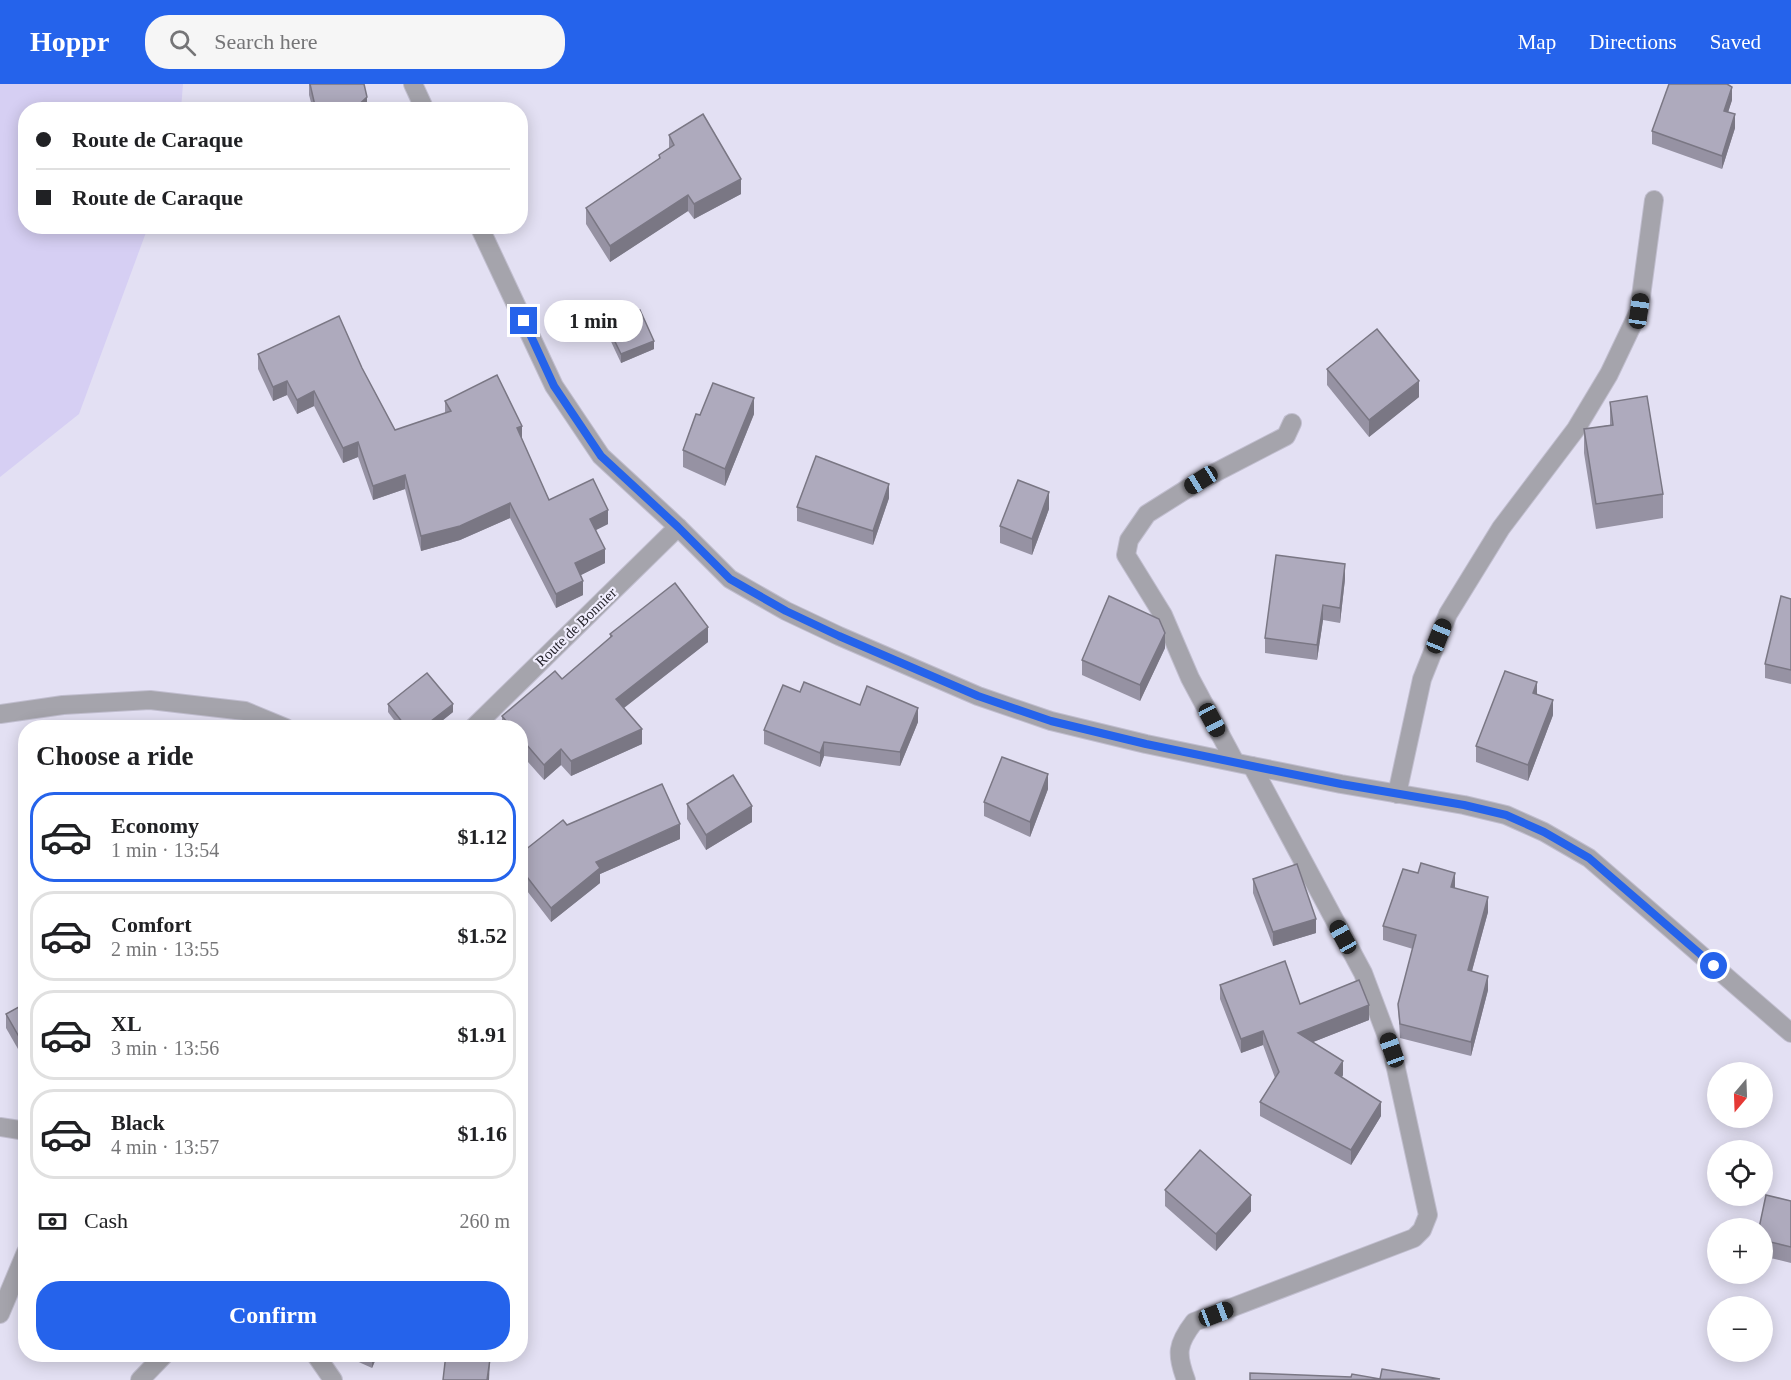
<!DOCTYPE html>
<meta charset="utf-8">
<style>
body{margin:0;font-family:"Times New Roman",serif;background:#f6f6f6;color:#202124;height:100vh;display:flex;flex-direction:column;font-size:22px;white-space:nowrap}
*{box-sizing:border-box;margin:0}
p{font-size:20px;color:#757577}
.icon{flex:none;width:33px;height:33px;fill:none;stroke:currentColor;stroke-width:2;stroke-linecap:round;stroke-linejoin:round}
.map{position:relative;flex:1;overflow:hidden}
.sheet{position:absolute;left:18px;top:636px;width:510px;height:642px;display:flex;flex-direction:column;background:#fff;border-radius:24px;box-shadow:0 3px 15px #0003}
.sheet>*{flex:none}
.guide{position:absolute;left:18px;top:18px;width:510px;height:132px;border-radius:24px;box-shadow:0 3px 15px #0003;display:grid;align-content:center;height:132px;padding:0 18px;background:#fff}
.needle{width:39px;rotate:199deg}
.fabs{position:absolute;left:1707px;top:978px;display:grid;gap:12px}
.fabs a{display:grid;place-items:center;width:66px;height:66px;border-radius:50%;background:#fff;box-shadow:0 3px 15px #0003;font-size:30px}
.end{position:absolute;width:27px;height:27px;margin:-14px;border:8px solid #2563eb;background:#fff;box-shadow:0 0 0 3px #fff}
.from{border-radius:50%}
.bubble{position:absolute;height:42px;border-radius:21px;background:#fff;box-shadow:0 3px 15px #0003;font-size:20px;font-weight:800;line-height:42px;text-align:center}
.car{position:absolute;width:18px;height:36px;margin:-18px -9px;border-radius:8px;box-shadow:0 0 4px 2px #0007;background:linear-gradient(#222 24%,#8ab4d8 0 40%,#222 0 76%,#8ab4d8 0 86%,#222 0)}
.guide b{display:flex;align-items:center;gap:21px;height:57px;font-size:22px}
.guide b+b{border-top:2px solid #e0e0e0}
.guide i{width:15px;height:15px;background:#202124}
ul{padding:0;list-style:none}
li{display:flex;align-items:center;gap:18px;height:90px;margin:0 12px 9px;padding:0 6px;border:3px solid #e0e0e0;border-radius:24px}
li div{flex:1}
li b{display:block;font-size:22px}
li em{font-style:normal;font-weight:800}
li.active{border-color:#2563eb}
li>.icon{width:54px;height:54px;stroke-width:1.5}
h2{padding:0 18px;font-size:27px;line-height:72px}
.pay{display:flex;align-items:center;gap:15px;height:66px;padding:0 18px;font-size:22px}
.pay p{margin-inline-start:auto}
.primary-button{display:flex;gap:12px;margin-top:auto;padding:12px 18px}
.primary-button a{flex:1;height:69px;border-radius:24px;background:#2563eb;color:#fff;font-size:24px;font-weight:800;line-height:69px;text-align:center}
header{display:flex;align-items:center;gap:36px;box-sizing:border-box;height:84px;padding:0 30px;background:#2563eb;color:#fff}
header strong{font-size:28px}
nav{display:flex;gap:33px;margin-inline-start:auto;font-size:21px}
.search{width:420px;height:54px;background:#f6f6f6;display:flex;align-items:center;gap:15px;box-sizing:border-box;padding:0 21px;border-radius:24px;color:#757577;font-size:22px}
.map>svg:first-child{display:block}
</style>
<header>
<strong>Hoppr</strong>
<div class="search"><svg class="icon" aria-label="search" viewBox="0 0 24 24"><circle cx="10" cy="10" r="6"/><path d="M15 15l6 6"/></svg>Search here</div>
<nav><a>Map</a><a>Directions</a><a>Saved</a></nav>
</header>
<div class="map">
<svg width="1791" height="1296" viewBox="0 0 1791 1296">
<rect width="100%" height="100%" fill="#e3e0f3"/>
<!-- green -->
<polygon fill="#d6cff3" points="0,0 183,0 181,25 26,26 26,142 148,143 79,330 0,393"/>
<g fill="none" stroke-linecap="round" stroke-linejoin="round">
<!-- minor casing -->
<g stroke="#c1becf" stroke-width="20">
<g id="minor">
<polyline points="413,0 425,26"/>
<polyline points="479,142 554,302 601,372 678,443 730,495 786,527 839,552 978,612 1051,637 1146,660 1252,682 1341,700 1464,721 1506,731 1544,748 1589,774 1791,949"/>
<polyline points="0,630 63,621 150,616 245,627 286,644"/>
<polyline points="473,644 678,443"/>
<polyline points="1235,678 1190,594 1163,531 1126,471 1129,456 1147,430 1201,396 1286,352 1292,339"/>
<polyline points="1397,710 1422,595 1448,530 1501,444 1576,345 1609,290 1639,227 1654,116"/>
<polyline points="0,1043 26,1047"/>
<polyline points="0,1230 26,1168"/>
<polyline points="315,1270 333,1296"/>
<polyline points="140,1296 165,1270"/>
<path d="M1186,1296C1176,1270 1177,1260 1194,1238L1414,1154L1422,1146L1428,1131L1392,966L1363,889L1252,682"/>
</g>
</g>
<!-- minor -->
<use href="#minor" stroke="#a5a4ac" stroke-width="18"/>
</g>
<!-- wall -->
<g fill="#9692a3">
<polygon points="309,0 364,0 367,26 313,26 309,11"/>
<polygon points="1732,16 1728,28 1735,44 1722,85 1652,60 1652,47"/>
<polygon points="669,51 741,110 694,135 688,127 610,178 586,140 586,124 659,75 659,71 669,64"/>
<polygon points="607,241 654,265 621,279 607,249"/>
<polygon points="258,270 362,284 395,346 445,329 445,317 522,355 549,416 608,440 596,446 605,479 581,491 583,511 556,524 510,434 460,456 421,467 405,405 373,416 358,373 343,379 314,322 297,330 287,311 273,317 258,285"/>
<polygon points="1327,285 1419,313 1369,353 1327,301"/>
<polygon points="1610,318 1663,410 1663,434 1596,445 1584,369 1584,345 1610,341"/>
<polygon points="754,330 725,402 683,383 683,366 700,331"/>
<polygon points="889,414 873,461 797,437 797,423"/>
<polygon points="1049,425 1032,471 1000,459 1000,442"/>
<polygon points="1345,495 1340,539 1323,536 1317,576 1265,569 1265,554"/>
<polygon points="1791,515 1791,600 1765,594 1765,580"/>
<polygon points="610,550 708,558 624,624 642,660 571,692 561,681 544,696 520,669 520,644 502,644 502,632 562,595 610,554"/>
<polygon points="1165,564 1140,617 1082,591 1082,576"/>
<polygon points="800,608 860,621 918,638 900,682 824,672 820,683 764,660 764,646"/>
<polygon points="1537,611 1553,631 1528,697 1476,678 1476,662"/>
<polygon points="388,620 453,628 433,644 400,644 388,628"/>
<polygon points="1048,705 1030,753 984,732 984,718"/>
<polygon points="687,720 752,738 706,766 687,735"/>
<polygon points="567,741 680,755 600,790 600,799 551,838 524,803 520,770"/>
<polygon points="1253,795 1316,849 1273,862 1253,809"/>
<polygon points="1455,804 1488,828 1472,887 1488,906 1471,972 1400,954 1398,920 1413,865 1383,856 1383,842"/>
<polygon points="1220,901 1369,936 1313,958 1343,991 1342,993 1381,1032 1351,1081 1260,1032 1260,1018 1275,994 1263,961 1241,969 1220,915"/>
<polygon points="26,919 26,979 6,944 6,930"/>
<polygon points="1165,1106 1251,1127 1216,1167 1165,1122"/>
<polygon points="1791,1117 1791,1179 1762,1172 1762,1144"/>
<polygon points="341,1270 378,1270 372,1284"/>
</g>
<!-- shaded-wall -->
<g fill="#7a7784">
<polygon points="1732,3 1732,16 1724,41 1724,27"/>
<polygon points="367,13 367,26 353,26"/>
<polygon points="1735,30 1735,44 1722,85 1722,72"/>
<polygon points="741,95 741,110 694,135 694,120"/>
<polygon points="688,111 688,127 610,178 610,162"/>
<polygon points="654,257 654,265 621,279 621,270"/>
<polygon points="287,297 287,311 273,317 273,303"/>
<polygon points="1419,297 1419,313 1369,353 1369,336"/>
<polygon points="314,307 314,322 297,330 297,316"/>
<polygon points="754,314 754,330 725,402 725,385"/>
<polygon points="522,342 522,356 517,344"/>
<polygon points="358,358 358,373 343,379 343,364"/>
<polygon points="405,391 405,405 373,416 373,402"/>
<polygon points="889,400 889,414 873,461 873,447"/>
<polygon points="1049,408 1049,425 1032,471 1032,455"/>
<polygon points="510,419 510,434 460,456 421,467 421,452"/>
<polygon points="608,426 608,440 590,449 590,435"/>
<polygon points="605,465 605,479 575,494 575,479"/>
<polygon points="1345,480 1345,495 1340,539 1340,524"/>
<polygon points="583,497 583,511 556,524 556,510"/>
<polygon points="1323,521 1323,536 1317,576 1317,561"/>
<polygon points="708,543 708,558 616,630 616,615"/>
<polygon points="1165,549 1165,564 1140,617 1140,601"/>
<polygon points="1537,598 1537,614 1533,609"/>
<polygon points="1553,616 1553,631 1528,697 1528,681"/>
<polygon points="453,620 453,628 433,644 422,644"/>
<polygon points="918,624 918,638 900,682 900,668"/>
<polygon points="642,645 642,660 571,692 571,677"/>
<polygon points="824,658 824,672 820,683 820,669"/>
<polygon points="561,665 561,681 544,696 544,681"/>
<polygon points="1048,690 1048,705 1030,753 1030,738"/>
<polygon points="752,722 752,738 706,766 706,751"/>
<polygon points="680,740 680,755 600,790 600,799 551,838 551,824 596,778"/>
<polygon points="524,789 524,803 520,810 520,795"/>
<polygon points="1455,789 1455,804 1451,817 1451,803"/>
<polygon points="1488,813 1488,828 1468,901 1468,886"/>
<polygon points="1316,835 1316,849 1273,862 1273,848"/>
<polygon points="1488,892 1488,906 1471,972 1471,958"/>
<polygon points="1369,921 1369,936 1298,964 1298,949"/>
<polygon points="1263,947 1263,961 1241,969 1241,955"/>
<polygon points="1343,977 1343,991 1335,1004 1335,989"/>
<polygon points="1381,1018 1381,1032 1351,1081 1351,1066"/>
<polygon points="1251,1111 1251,1127 1216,1167 1216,1150"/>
<polygon points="372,1270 378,1270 372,1284"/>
<polygon points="490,1275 489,1296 487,1296"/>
</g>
<!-- building -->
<g fill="#aeaabd" stroke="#7a7784" stroke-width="1.5">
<polygon points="310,0 364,0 367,13 353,26 316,26"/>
<polygon points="1669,0 1727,0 1732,3 1724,27 1735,30 1722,72 1652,47"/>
<polygon points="703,30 741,95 694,120 688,111 610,162 586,124 660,74 659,71 674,61 669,51"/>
<polygon points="640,226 654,257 621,270 607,241"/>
<polygon points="339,232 362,284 395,346 451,327 445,317 497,291 522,342 517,344 549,416 593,395 608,426 590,435 605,465 575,479 583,497 556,510 510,419 460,442 421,452 405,391 373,402 358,358 343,364 314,307 297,316 287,297 273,303 258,270"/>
<polygon points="1377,245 1419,297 1369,336 1327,285"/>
<polygon points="713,299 754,314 725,385 683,366 696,330 700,331"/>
<polygon points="1647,312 1663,410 1596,420 1584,345 1613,341 1610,318"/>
<polygon points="816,372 889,400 873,447 797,423"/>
<polygon points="1018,396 1049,408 1032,455 1000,442"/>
<polygon points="1276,471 1345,480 1340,524 1323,521 1317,561 1265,554"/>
<polygon points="675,499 708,543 616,615 642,645 571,677 561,665 544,681 520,653 520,644 512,644 502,632 555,587 562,595 612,552 610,550"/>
<polygon points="1109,512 1159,535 1165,549 1140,601 1082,576"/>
<polygon points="1781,512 1791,515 1791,586 1765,580"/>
<polygon points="1505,587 1537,598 1533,609 1553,616 1528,681 1476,662"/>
<polygon points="427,589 453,620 422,644 407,644 388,620"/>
<polygon points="804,598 860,621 867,602 918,624 900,668 824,658 820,669 764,646 783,601 800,608"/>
<polygon points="1002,673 1048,690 1030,738 984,718"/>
<polygon points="733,691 752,722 706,751 687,720"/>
<polygon points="662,700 680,740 596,778 600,784 551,824 524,789 520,795 520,770 563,736 567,741"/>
<polygon points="1421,779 1455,789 1451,803 1488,813 1468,886 1488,892 1471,958 1400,940 1398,920 1416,851 1383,842 1403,785 1418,789"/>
<polygon points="1297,780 1316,835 1273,848 1253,795"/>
<polygon points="1285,877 1300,920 1359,896 1369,921 1298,949 1343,977 1335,989 1381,1018 1351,1066 1260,1018 1279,988 1263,947 1241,955 1220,901"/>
<polygon points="26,919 26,965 6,930"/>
<polygon points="1200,1066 1251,1111 1216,1150 1165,1106"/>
<polygon points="1766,1111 1791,1117 1791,1163 1762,1156 1762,1144 1759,1144"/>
<polygon points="446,1270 482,1270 482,1273 490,1275 487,1296 443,1296"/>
<polygon points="1382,1285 1440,1295 1250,1296 1250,1289 1351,1293 1352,1290 1380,1295"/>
</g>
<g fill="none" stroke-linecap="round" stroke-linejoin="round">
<!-- route -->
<polyline stroke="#2563eb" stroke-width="8" points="524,237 554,302 601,372 678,443 730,495 786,527 839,552 978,612 1051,637 1146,660 1252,682 1341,700 1464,721 1506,731 1544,748 1589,774 1714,882"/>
</g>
<g text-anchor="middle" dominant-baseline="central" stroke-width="4.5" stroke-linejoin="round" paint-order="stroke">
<!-- street labels -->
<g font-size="15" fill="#25232b" stroke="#f0edfd">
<text transform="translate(576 543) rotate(-44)">Route de Bonnier</text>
</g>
</g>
</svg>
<div class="fabs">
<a><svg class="needle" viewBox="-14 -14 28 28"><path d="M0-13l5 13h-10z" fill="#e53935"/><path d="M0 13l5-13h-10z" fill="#757577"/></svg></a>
<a><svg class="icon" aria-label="locate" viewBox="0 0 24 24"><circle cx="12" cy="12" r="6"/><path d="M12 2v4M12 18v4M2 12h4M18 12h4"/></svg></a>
<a>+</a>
<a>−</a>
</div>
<i class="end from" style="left:1714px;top:882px"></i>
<i class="end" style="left:524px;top:237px"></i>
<div class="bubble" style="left:544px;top:216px;width:99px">1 min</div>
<i class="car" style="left:1639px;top:227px;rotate:8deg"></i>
<i class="car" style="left:1201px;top:396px;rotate:238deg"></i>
<i class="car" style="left:1439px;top:552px;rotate:22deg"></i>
<i class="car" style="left:1212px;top:636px;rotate:152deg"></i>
<i class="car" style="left:1343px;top:853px;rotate:331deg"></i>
<i class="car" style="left:1392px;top:966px;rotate:340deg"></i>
<i class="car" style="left:1216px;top:1230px;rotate:69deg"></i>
<div class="guide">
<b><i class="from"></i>Route de Caraque</b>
<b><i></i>Route de Caraque</b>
</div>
<section class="sheet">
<h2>Choose a ride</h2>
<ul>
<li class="active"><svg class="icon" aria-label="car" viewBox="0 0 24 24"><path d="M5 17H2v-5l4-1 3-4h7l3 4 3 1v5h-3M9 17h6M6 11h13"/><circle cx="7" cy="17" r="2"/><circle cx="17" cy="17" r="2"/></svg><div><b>Economy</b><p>1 min · 13:54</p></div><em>$1.12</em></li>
<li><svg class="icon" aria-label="car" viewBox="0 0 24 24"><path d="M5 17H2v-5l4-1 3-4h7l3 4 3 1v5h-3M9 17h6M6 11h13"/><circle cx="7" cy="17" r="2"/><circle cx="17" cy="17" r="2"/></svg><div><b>Comfort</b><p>2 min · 13:55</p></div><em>$1.52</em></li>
<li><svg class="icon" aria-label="car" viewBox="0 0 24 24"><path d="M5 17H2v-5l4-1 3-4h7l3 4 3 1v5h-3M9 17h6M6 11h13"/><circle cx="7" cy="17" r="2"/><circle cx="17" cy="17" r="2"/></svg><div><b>XL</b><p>3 min · 13:56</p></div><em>$1.91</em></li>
<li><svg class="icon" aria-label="car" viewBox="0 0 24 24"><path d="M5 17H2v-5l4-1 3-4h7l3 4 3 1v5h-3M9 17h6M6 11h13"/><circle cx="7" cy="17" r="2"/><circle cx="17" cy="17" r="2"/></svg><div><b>Black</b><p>4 min · 13:57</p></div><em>$1.16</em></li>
</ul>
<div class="pay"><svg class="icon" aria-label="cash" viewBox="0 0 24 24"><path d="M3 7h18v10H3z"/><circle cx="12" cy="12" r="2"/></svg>Cash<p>260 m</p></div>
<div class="primary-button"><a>Confirm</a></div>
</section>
</div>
